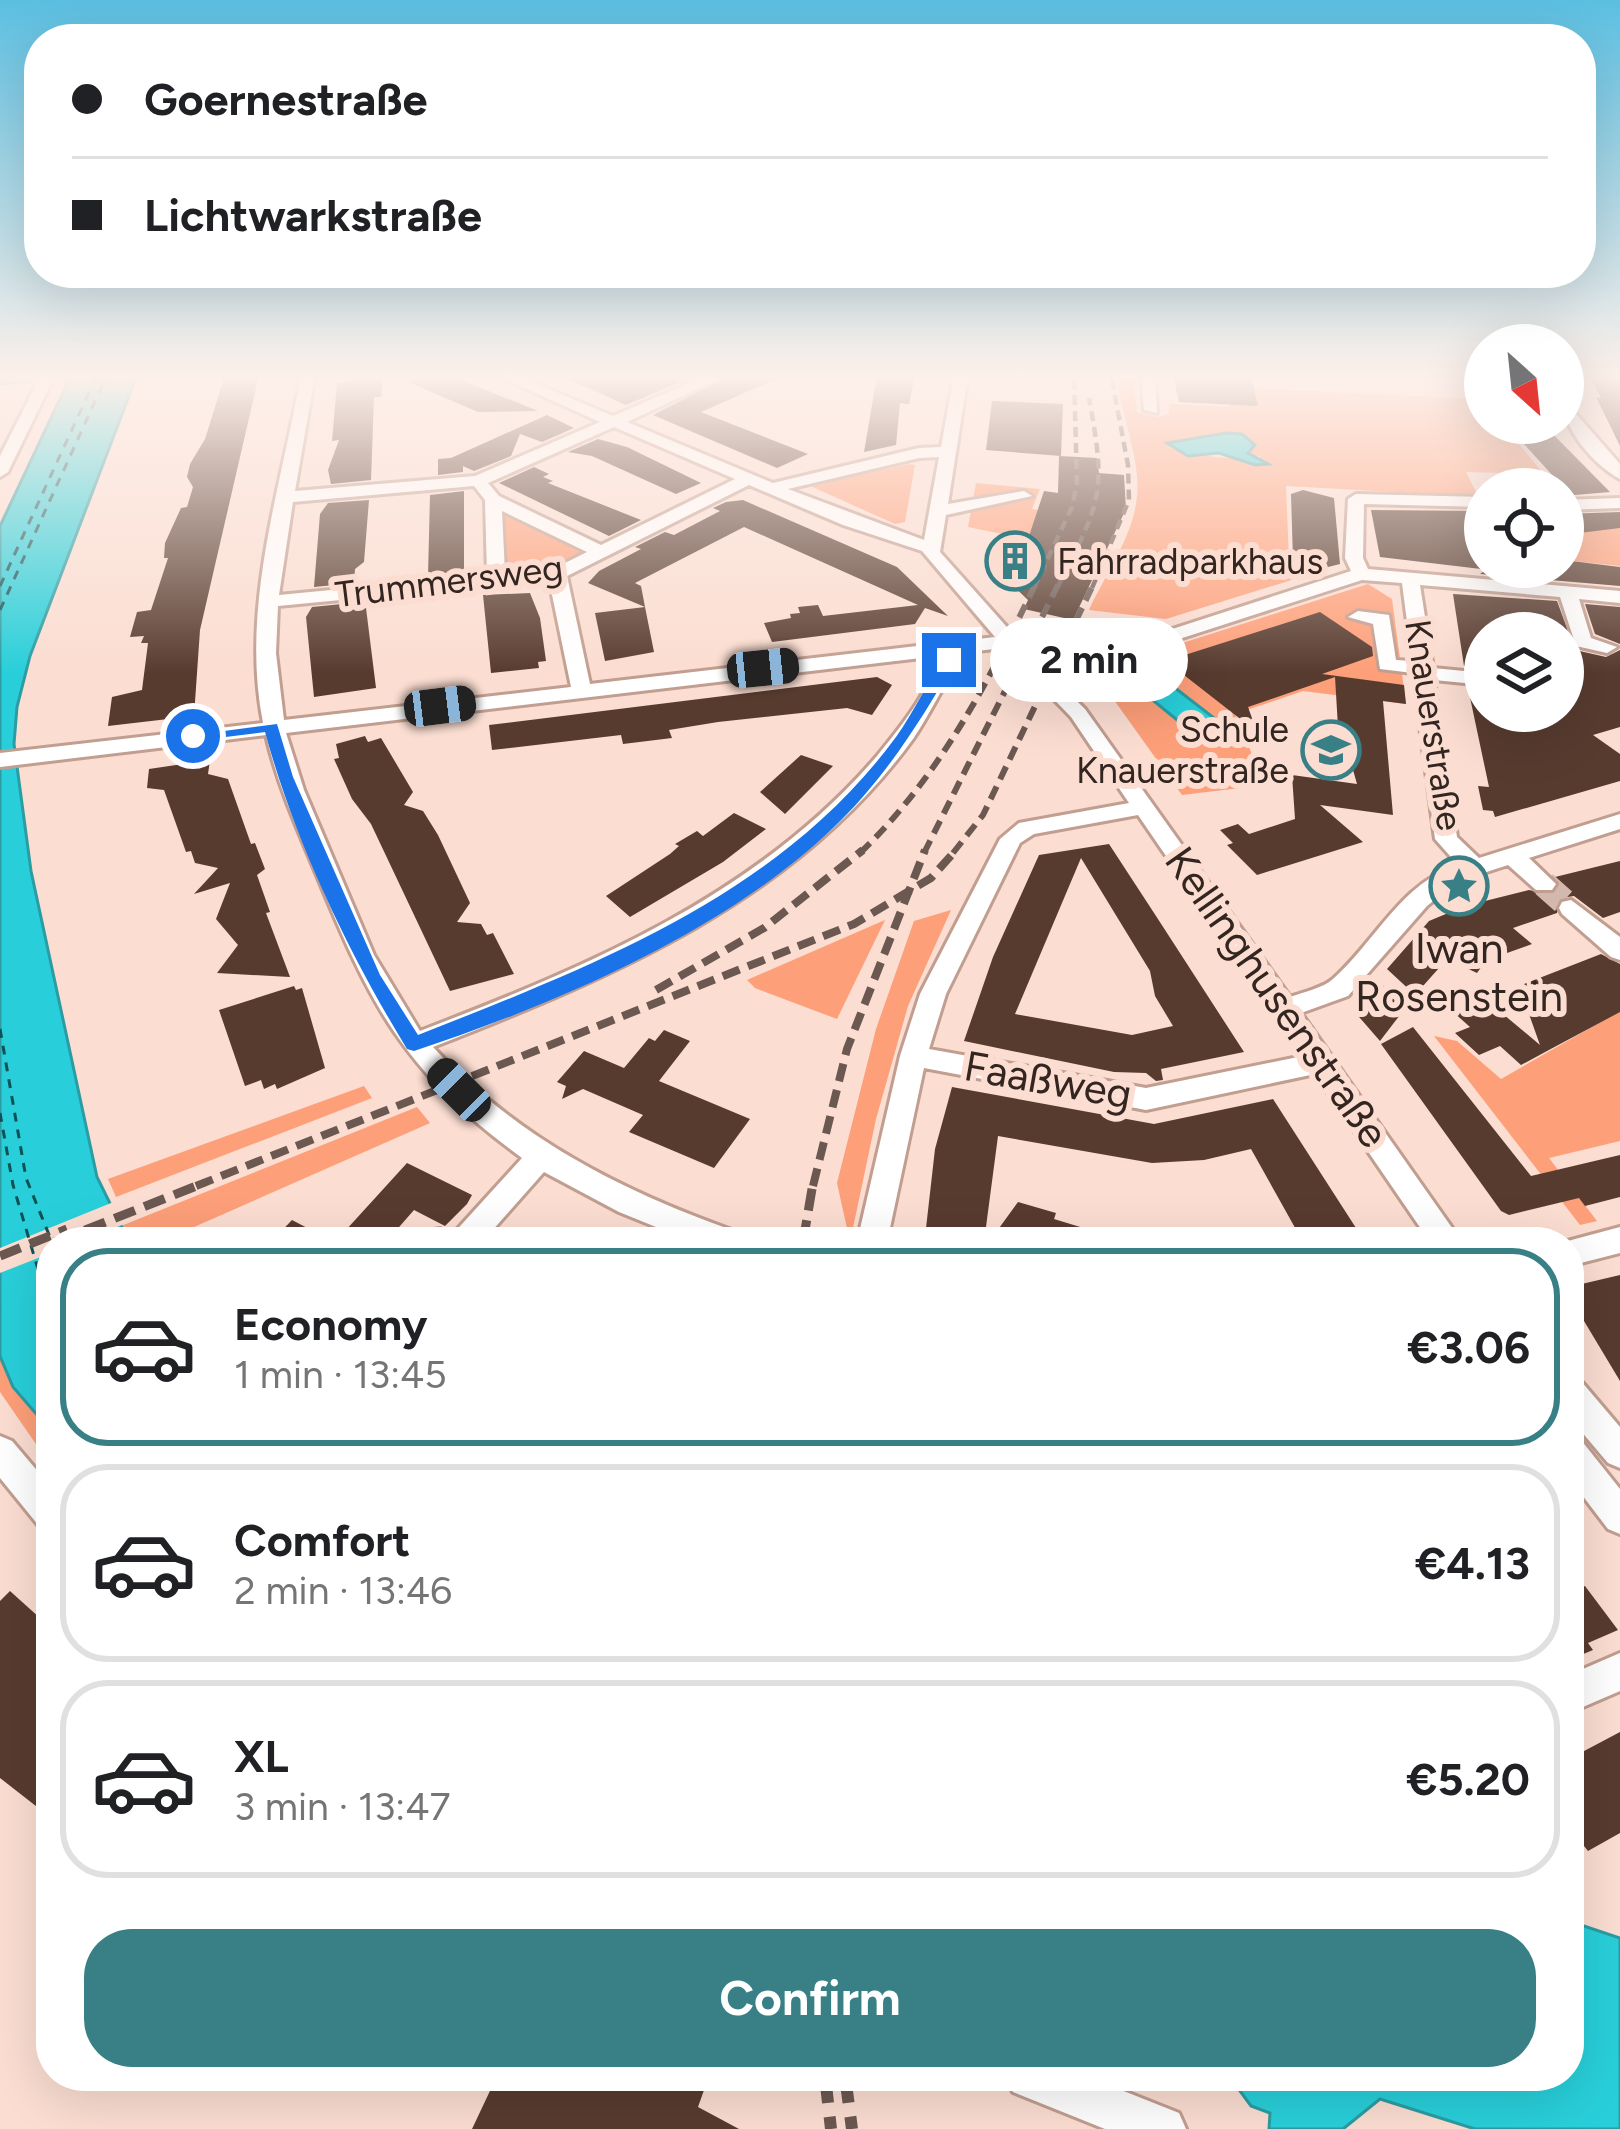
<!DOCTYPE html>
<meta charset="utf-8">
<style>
body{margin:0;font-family:Figtree,sans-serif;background:#f6f6f6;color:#202124;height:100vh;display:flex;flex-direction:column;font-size:45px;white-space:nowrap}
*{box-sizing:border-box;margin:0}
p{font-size:39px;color:#757577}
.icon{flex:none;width:66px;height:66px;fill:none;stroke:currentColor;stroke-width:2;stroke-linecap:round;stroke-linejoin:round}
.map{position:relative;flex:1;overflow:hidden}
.panel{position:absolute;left:36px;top:1227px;width:1548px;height:864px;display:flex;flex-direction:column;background:#fff;border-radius:48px;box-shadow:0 12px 48px #0002}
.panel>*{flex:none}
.banner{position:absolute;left:24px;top:24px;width:1572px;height:264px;border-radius:48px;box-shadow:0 12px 48px #0002;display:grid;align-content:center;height:264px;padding:0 48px;background:#fff}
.needle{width:78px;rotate:153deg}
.tools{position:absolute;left:1464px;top:324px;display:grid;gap:24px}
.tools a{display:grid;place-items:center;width:120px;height:120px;border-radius:50%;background:#fff;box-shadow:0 12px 48px #0002;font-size:60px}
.end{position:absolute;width:54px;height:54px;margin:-27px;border:15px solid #1a73e8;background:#fff;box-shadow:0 0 0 6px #fff}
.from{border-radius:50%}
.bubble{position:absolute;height:84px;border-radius:42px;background:#fff;box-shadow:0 12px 48px #0002;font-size:39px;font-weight:700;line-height:84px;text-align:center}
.car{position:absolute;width:36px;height:72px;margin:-36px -18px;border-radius:15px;box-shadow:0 0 9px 3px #0007;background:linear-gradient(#222 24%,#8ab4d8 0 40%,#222 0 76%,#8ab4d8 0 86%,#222 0)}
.banner b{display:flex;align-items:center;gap:42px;height:114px;font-size:45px}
.banner b+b{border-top:3px solid #e0e0e0}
.banner i{width:30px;height:30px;background:#202124}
ul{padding:21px 0 0;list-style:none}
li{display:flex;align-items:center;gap:36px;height:198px;margin:0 24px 18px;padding:0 24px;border:6px solid #e0e0e0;border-radius:48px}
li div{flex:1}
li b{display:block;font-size:45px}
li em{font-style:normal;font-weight:700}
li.selected{border-color:#388085}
li>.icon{width:108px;height:108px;stroke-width:1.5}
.primary-button{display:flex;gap:24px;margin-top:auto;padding:24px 48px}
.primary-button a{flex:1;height:138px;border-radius:48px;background:#388085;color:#fff;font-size:48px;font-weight:700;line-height:138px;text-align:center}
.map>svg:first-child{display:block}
</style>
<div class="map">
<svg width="1620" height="2129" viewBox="0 0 1620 2129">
<rect width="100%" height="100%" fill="#fbddd1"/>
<!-- green -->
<g fill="#fd9f79" fill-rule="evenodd">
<path d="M1117,375H1133L1137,412L1158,417L1169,414V404L1230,407L1227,387L1481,399L1485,423H1501L1544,474L1466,472L1476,492L1485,493V497L1286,486L1289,560L1311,574L1166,619L1089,610C1105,575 1134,535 1137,496C1141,458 1120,414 1117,375ZM1226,433L1242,434L1255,445L1248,453L1261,457C1244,461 1185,456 1169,447L1193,437Z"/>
<polygon points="910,464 915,465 905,522 895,524 808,485"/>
<polygon points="976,483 1040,489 1032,509 1066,514 1024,593 1012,587 1036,541 968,527"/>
<polygon points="505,514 582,549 582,556 550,571 505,571"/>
<polygon points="1620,528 1620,566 1563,560 1563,530"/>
<polygon points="1368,584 1392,599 1406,704 1303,691 1235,714 1265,785 1182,795 1114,700 1132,659"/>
<polygon points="951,910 908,1006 876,1119 850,1242 837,1183 876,1029 914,921"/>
<polygon points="885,920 837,1019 755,988 747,980"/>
<polygon points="1620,1011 1620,1141 1549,1158 1597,1221 1580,1225 1434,1036 1457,1041 1501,1079"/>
<polygon points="364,1086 372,1098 116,1197 108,1179"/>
<polygon points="417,1107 430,1123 160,1242 129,1242 121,1226"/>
<polygon points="0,1356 13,1387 51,1431 51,1466 0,1392"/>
</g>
<!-- water -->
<g fill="#28cfda" stroke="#2b9ca2" stroke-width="3">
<polygon points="0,375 137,375 30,656 17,707 14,744 31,871 97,1177 129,1242 51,1242 51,1431 13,1387 0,1356 0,526 67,384 61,378 0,384"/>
<polygon points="1226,433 1242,434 1255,445 1248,453 1268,464 1255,465 1219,453 1188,456 1167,443"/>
<polygon points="1170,684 1214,718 1187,728 1144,693"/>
<polygon points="1569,1921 1620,1938 1620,2129 1475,2129 1380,2099 1343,2129 1269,2129 1270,2113 1251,2106 1229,2076 1569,2076"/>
</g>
<!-- pier -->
<polygon fill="#fbddd1" points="116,1201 127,1223 80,1242 51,1242 51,1253 0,1273 0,1248"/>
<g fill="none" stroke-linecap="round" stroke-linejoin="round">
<!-- ferry -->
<g stroke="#0f5256" stroke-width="3" stroke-dasharray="9 8" stroke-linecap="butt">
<polyline points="0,586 97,375"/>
<polyline points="0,610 107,375"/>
<polyline points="0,1029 26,1178 52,1242"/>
<polyline points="0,1113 13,1185 51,1313"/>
</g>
</g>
<!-- building -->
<g fill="#583b2f" fill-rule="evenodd">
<polygon points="225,375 259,375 200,630 194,716 108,726 112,697 142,690 148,643 141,643 144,636 130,637 137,612 151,610 168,558 164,558 165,543 181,508 187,507 193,487 187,477 190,464 205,439"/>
<polygon points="383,375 381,397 374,397 371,480 331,484 328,470 339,440 332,441 337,383"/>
<polygon points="392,375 454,377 538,411 478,412"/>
<polygon points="559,375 697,375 626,405"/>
<polygon points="731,375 785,375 701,412 808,454 777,468 653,415"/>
<polygon points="1173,375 1251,375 1258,406 1179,402"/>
<polygon points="1589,375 1620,375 1620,446 1596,397 1601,398"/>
<polygon points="877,376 915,376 909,404 900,403 896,445 864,452"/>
<polygon points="992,401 1063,404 1061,456 986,450"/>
<polygon points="547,415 574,428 542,442 520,434 511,456 474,471 463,466 463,472 438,475 438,459 451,458"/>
<polygon points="1505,423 1542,423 1610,492 1563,496 1563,487"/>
<polygon points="598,439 627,447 701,483 676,494 592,456 568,452"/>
<polygon points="1059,456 1097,458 1099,473 1124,475 1126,509 1073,620 1024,609 1028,600 999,572 1018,538 1028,539 1044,491 1058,493"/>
<polygon points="534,467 549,474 543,477 553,481 548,483 641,520 609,536 499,483"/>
<polygon points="1303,490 1334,498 1340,564 1324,568 1293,560 1291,494"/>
<polygon points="464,491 464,573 428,576 430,495"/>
<polygon points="369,500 364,562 355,569 354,583 314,587 320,514 328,503"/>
<polygon points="743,500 897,567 948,616 925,608 915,624 772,642 764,623 791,618 790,614 800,613 798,607 818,605 823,616 918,605 744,527 635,583 641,586 645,607 588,583 599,571 641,549 635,547 665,532 674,535 720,511 713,508 726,502"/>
<polygon points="1371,510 1485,511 1481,569 1380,557"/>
<polygon points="1620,512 1620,528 1563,535 1563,514"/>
<polygon points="1563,560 1620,567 1620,586 1480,574 1490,567 1563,567"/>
<polygon points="530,593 540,618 546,661 538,662 539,668 491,673 483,595"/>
<polygon points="1453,594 1557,601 1575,650 1606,657 1620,650 1620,727 1593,735 1620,754 1620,781 1495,817 1493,811 1483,810 1478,786 1489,787 1468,688 1485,689 1485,711 1563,711 1563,633 1485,632 1485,668 1464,666"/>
<polygon points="352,603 351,609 366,608 376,688 314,697 306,617 312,607"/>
<polygon points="1585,604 1620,607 1620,644 1595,634"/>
<polygon points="645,607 654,652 605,661 595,613"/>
<polygon points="1320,612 1372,647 1373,656 1322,674 1404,685 1406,704 1383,701 1393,815 1320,805 1363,842 1257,875 1227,845 1233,843 1220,830 1238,824 1249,834 1295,819 1292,775 1357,784 1346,745 1339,744 1335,677 1248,707 1257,732 1166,661"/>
<polygon points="877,677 892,685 872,715 847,708 718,722 669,730 672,738 623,744 621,735 492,750 489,725"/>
<polygon points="365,736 368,742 381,738 413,792 404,805 423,811 438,835 470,903 457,922 481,924 487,935 493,933 514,974 450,991 371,824 352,799 334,759 339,758 336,744"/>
<polygon points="801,755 833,766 785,814 760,792"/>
<polygon points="210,760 208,774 228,779 251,844 255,843 265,869 257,875 270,912 266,913 290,977 217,973 238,945 216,919 230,883 194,894 218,868 195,863 191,851 186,852 164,790 147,788 149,769"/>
<polygon points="734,813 766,829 723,862 630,917 606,896 670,854 679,846 675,844 697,831 703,836"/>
<path d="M1109,844L1156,916L1244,1052L1161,1069L1163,1080L1156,1081L1146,1073L1114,1072L964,1041L993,957L1039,855ZM1081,858L1150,971L1155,996L1173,1026L1132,1035L1015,1014Z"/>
<polygon points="1620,861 1620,912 1603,918 1574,896 1561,898 1557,913 1513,928 1532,944 1507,953 1502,938 1477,973 1447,959 1415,995 1387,969 1429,921 1465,906 1529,890 1552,895 1560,884 1555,877"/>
<polygon points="1601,954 1620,964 1620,1012 1547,1051 1521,1065 1500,1046 1479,1055 1455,1033 1470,1027 1452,1011 1485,999 1540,1045 1519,986"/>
<polygon points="1378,979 1403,1011 1380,1041 1353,1010"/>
<polygon points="294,986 296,990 302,988 325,1068 277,1089 275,1084 264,1089 261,1080 245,1086 219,1010"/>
<polygon points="1413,1027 1531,1176 1620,1155 1620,1197 1585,1206 1579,1198 1509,1215 1501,1211 1381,1044"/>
<polygon points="664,1030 690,1041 659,1081 750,1119 714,1168 629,1132 643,1115 583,1089 562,1099 566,1086 557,1082 584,1051 624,1068 649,1038 655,1041"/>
<polygon points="952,1087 1154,1124 1273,1099 1365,1242 1303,1242 1251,1149 1204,1160 1152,1163 998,1136 984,1242 945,1242 925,1237 935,1149"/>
<polygon points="407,1163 472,1195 467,1204 445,1226 414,1210 386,1242 335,1242"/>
<polygon points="1018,1202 1056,1213 1054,1219 1113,1237 1113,1242 989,1242"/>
<polygon points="292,1220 334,1242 271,1242"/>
<polygon points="1620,1275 1620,1381 1569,1296 1569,1287"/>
<polygon points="1585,1586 1618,1630 1588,1643 1593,1650 1569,1660 1569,1593"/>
<polygon points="10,1591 51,1628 51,1798 41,1810 0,1778 0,1601"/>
<polygon points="1620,1732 1620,1833 1588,1851 1584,1846 1569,1854 1569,1759"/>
<polygon points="497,2076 709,2076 698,2107 739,2129 472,2129"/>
</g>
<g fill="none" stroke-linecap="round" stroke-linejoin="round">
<!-- minor-tunnel -->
<polyline stroke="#d3b8ae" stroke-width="26" stroke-dasharray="26 14" stroke-linecap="butt" points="1544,884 1571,908"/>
<!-- minor casing -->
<g stroke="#c19e90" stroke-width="6">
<g id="minor">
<polygon points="41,375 55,375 8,472 0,477 0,456"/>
<path d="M301,375H315L295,491L475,476L600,422L496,375H515L613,416L708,375H727L627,422L773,483L919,448L941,447L954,375H968L948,504L1024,491L1032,496L946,515L940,552L1014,635L1028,636L1031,640L1023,645L1036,659L1126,644L1351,571L1345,558L1348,499L1356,494L1485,497V507L1364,504L1363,558L1368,569L1620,591V603L1579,599L1591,638L1617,647L1607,653L1576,646L1560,597L1420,585L1433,668L1485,673V685L1434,680L1457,837L1479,858L1620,814V829L1529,858L1556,884L1552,890H1536L1508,865L1456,882L1427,906L1348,996L1301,1013L1462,1242H1430L1315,1074L1146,1110L924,1068L887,1242H857L900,1056L920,994L1000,839L1019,823L1129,803L1071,717L1004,648L958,653L959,660C943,686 930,714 913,739C796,900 612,977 433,1047C518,1139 623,1192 740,1233L744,1242H693L619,1212L544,1172L482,1242H410L414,1233L440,1229L452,1235L522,1158C402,1070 371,1006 316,873C297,828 277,783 266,735L0,767V753L263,723C240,607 281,488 301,375ZM614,427L735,479L601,545L499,496L488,483ZM939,457L924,540L788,489L919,458ZM749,485L843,525L922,551L995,637L590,684L567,576ZM474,486L485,500L487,575L279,595L293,502ZM502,511L587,552L553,569L505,573ZM549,580L571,687L284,720L276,653L278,606ZM1362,580L1402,583L1412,661L1396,660L1389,615L1358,611L1348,617L1373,624L1380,669L1413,673L1435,839L1458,865C1402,882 1375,942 1333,979C1323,988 1304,992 1290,997L1085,709L1045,670L1136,653ZM938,656C931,690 899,729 877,756C757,896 589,966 420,1031L374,955L304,790L286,733ZM1138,815L1303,1056L1146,1088L929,1049L946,994L1020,843L1034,834Z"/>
<polygon points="1141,375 1155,375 1157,413 1144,410"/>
<path d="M1563,399L1620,464V479C1594,465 1563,430 1563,399Z"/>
<polygon points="1620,498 1620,508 1563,510 1563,500"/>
<polygon points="1571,900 1620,937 1620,960 1611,957 1562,914 1559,908 1562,902"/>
<polygon points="1620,1227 1620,1253 1569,1266 1569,1242 1564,1242"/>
<polygon points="1569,1377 1581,1381 1620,1427 1620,1468 1608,1463 1569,1417"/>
<polygon points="1569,1435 1581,1440 1620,1489 1620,1534 1608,1529 1569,1478"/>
<polygon points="0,1436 12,1441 51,1487 51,1531 39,1526 0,1478"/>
<polygon points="1620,1653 1620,1691 1569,1713 1569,1675"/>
<polygon points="1006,2076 1086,2076 1179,2113 1186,2129 1105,2129 1013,2092"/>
</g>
</g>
<!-- minor -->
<use href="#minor" fill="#fff" fill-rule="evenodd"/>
<!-- rail-far4 -->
<g stroke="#6b5851" stroke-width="4.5" stroke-dasharray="10 6" stroke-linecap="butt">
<polyline points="1034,588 1072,507 1077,483 1074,375"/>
<path d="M1057,588C1101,501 1107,495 1089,398"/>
<polyline points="1092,588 1129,500 1128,465 1111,375"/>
</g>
<!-- rail-far3 -->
<g stroke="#6b5851" stroke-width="6" stroke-dasharray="14 8" stroke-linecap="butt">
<path d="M860,853C939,777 988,683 1035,585"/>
<polyline points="924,853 1058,585"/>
<polyline points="953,853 983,815 1093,585"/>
</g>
<!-- rail-far2 -->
<g stroke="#6b5851" stroke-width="8" stroke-dasharray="18 9" stroke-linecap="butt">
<polyline points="656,990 764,928 863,850"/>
<polyline points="196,1186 854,924 931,878 956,850"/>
<polyline points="813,1186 847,1049 925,850"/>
</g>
<!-- rail-far1 -->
<g stroke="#6b5851" stroke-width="9" stroke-dasharray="22 10" stroke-linecap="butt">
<polyline points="55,1242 204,1183"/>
<polyline points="803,1242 813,1183"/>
<polyline points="0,1256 67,1229"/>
</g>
<!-- rail -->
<g stroke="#6b5851" stroke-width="12" stroke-dasharray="27 14" stroke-linecap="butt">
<polyline points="825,2076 831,2129"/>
<polyline points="845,2076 852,2129"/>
</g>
</g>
<!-- sky -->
<linearGradient id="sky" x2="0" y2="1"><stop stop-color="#5bbfe2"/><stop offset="0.56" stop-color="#fdf0ea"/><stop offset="1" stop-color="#fdf0ea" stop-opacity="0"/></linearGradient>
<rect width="1620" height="673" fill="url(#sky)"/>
<!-- route -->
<path fill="#1a73e8" d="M944,657L956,660C920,722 884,780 832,829C724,932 554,1005 414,1051L407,1049C348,952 295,842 265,732L193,741L186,736L277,724L293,777L380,975L418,1035C595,965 779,896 896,737C914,712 927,683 944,657Z"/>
<!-- icons -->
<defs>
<g id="building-ring" transform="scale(3)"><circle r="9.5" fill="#fbddd1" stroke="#388085" stroke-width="1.5"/><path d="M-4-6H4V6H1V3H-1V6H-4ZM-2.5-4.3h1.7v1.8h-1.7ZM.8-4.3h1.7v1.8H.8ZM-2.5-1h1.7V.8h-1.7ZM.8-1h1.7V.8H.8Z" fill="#388085"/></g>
<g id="school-ring" transform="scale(3)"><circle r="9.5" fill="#fbddd1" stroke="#388085" stroke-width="1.5"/><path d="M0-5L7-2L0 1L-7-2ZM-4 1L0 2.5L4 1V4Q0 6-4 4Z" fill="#388085"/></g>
<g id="sight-ring" transform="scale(3)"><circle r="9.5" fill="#fbddd1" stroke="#388085" stroke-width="1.5"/><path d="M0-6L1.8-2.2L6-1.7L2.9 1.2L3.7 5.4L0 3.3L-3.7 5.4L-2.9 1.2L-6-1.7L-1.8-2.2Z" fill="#388085"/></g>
</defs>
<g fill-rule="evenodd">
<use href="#building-ring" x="1015" y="561"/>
<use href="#school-ring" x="1331" y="750"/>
<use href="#sight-ring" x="1459" y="886"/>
</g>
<g text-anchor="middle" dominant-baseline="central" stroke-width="12" stroke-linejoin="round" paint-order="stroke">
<!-- far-poi labels -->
<g font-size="36" fill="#332520" stroke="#fbddd1" text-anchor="start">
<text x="1057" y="561">Fahrradparkhaus</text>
<text x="1289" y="729" text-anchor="end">Schule<tspan x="1289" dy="41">Knauerstraße</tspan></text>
</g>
<!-- far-street labels -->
<g font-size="36" fill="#332520" stroke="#fbddd1">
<text transform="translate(449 581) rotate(-7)">Trummersweg</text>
<text transform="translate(1434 725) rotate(81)">Knauerstraße</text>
</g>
<!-- poi labels -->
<g font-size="42" fill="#332520" stroke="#fbddd1">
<text x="1459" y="948">Iwan<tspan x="1459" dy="48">Rosenstein</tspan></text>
</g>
<!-- street labels -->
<g font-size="42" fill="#332520" stroke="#fbddd1">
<text transform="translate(1277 997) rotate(55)">Kellinghusenstraße</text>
<text transform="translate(1048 1080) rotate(10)">Faaßweg</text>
</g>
</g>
</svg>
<div class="tools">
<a><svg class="needle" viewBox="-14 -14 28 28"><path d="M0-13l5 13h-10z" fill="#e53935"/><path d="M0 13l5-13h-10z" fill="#757577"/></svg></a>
<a><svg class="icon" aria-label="locate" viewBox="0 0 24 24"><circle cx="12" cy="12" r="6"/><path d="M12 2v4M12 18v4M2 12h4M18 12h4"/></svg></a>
<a><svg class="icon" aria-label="layers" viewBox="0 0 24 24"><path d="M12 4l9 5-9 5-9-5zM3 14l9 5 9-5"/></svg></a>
</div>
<i class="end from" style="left:193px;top:736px"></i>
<i class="end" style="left:949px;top:660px"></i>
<div class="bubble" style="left:990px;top:618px;width:198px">2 min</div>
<i class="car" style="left:763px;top:668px;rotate:84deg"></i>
<i class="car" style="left:440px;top:706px;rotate:83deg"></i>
<i class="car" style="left:459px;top:1090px;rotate:315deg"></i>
<div class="banner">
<b><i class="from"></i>Goernestraße</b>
<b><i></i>Lichtwarkstraße</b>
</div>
<section class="panel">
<ul>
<li class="selected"><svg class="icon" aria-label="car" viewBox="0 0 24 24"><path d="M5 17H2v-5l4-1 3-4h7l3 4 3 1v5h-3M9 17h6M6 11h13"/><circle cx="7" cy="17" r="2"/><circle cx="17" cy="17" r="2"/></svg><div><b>Economy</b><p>1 min · 13:45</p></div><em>€3.06</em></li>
<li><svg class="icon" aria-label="car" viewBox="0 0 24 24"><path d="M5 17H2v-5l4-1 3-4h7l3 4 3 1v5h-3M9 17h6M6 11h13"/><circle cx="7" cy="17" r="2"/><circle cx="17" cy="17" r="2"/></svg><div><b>Comfort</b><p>2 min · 13:46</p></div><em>€4.13</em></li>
<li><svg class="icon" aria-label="car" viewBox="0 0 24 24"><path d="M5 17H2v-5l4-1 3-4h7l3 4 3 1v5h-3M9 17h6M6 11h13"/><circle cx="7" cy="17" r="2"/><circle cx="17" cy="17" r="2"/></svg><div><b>XL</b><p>3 min · 13:47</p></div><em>€5.20</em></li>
</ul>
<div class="primary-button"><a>Confirm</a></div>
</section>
</div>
